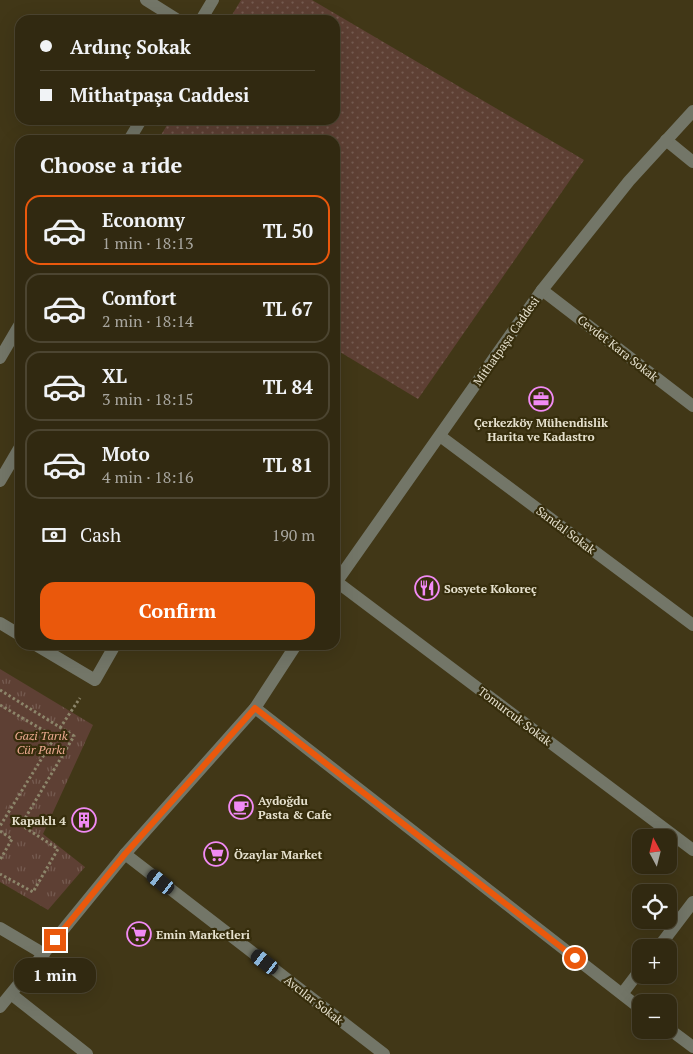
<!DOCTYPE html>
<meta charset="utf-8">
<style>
body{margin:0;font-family:"PT Serif",serif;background:#3d351f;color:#f1f3f6;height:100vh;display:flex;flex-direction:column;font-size:19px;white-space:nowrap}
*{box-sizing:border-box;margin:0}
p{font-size:16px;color:#a8a69f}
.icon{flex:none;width:28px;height:28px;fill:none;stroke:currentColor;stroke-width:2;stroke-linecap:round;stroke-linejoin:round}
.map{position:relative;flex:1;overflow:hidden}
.details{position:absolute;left:15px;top:135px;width:325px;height:515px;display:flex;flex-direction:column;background:#312911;border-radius:15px;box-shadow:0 5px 20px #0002,0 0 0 1px #4c4531}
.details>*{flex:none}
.top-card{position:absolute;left:15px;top:15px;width:325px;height:110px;border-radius:15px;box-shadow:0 5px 20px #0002,0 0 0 1px #4c4531;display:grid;align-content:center;height:110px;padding:0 25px;background:#312911}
.needle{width:32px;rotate:353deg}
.fabs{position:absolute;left:632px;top:829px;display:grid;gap:10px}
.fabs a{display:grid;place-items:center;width:45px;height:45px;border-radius:10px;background:#312911;box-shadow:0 5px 20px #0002,0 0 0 1px #4c4531;font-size:25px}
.end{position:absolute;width:22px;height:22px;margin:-11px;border:6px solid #ea580c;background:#fff;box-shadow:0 0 0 2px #fff}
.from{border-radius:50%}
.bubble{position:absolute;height:35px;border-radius:15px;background:#312911;box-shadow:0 5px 20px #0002,0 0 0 1px #4c4531;font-size:16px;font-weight:600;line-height:35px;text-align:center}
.car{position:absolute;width:15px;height:30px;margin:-15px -8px;border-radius:6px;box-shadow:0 0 4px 1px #0007;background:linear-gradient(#222 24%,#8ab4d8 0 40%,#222 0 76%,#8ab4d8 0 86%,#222 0)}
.top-card b{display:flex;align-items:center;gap:18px;height:48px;font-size:19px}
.top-card b+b{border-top:1px solid #4c4531}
.top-card i{width:12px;height:12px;background:#f1f3f6}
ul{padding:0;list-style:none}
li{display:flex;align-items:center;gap:15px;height:70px;margin:0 10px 8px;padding:0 15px;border:2px solid #4c4531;border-radius:15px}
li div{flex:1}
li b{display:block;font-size:19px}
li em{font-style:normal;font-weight:600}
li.on{border-color:#ea580c}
li>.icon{width:45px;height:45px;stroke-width:1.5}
h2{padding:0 25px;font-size:22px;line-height:60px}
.pay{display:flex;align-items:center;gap:12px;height:55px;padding:0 25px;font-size:19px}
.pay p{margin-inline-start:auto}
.action{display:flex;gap:10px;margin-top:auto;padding:10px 25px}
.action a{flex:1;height:58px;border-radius:15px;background:#ea580c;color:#fff;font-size:20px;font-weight:600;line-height:58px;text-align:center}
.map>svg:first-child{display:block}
</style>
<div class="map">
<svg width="693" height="1054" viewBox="0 0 693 1054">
<defs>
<pattern id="grass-dots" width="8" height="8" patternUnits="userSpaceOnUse" patternTransform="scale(1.25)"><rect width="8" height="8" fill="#5e4034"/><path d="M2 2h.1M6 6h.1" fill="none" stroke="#755b50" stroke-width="1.8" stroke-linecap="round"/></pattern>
<pattern id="park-tufts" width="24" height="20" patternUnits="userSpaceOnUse" patternTransform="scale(1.25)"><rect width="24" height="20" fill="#5e4034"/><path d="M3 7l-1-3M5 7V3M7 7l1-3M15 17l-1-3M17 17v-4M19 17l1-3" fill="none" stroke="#755b50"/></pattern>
</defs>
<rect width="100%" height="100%" fill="#413717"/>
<!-- grass -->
<polygon fill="url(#grass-dots)" points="241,0 312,0 584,160 418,399 335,349 335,140 158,140 170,120 335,120 335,20 229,20"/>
<!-- park -->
<polygon fill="url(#park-tufts)" points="0,669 93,725 43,834 85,867 48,910 0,882"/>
<!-- garden -->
<polygon fill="#5e4034" points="0,709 49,739 0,816"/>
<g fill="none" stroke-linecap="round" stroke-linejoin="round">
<!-- path -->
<g stroke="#8c856a" stroke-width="3" stroke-dasharray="2.5 2.5" stroke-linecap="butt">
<polyline points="0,690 74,736 21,825 58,849 33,892 0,874"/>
<polyline points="0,705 55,737 0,826"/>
<polyline points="60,728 80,698"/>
<polyline points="0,831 12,839 0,860"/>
</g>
<!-- minor -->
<g stroke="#737668" stroke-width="12">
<polyline points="146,0 178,20"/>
<polyline points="201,20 213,0"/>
<polyline points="129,140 141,120"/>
<polyline points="666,140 693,162"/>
<polyline points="542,290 693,406"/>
<polyline points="0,358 20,324"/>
<polyline points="440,436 693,625"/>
<polyline points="0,481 20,447"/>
<polyline points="337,582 693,850"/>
<polyline points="335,584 542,290 629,181 693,111"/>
<polyline points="0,623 20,635"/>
<polyline points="36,645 95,680 115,645"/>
<polyline points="255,708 641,1009"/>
<polyline points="125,854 384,1054"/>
<polyline points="0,928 44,954"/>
<polyline points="658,948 693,902"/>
<polyline points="11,994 87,1054"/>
<polyline points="622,994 641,969"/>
<polyline points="0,1007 125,854 255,708 296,645"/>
<polyline points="669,1029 693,1047"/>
</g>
</g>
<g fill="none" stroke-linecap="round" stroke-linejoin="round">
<!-- route -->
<polyline stroke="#ea580c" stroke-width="6" points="55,940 125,854 255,708 575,958"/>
</g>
<!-- icons -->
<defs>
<g id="office-ring" transform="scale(1.25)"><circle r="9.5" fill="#362d0c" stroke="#f18af4" stroke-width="1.5"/><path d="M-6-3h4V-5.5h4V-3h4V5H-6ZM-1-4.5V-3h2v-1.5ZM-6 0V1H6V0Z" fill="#f18af4"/></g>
<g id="restaurant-ring" transform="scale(1.25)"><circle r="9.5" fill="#362d0c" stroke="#f18af4" stroke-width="1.5"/><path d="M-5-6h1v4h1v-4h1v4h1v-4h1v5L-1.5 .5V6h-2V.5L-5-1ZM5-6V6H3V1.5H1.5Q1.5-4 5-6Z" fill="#f18af4"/></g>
<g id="cafe-ring" transform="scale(1.25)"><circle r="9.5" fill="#362d0c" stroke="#f18af4" stroke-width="1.5"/><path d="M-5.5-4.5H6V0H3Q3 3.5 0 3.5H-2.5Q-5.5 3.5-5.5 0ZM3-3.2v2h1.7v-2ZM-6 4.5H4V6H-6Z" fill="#f18af4"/></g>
<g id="building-ring" transform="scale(1.25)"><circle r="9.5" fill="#362d0c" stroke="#f18af4" stroke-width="1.5"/><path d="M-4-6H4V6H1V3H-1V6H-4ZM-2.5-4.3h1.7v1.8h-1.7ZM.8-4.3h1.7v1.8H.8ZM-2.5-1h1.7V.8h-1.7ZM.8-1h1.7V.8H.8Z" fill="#f18af4"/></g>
<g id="supermarket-ring" transform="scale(1.25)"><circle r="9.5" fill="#362d0c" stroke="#f18af4" stroke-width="1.5"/><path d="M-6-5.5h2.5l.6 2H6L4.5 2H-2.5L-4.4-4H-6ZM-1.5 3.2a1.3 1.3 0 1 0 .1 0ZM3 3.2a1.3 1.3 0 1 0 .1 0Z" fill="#f18af4"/></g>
</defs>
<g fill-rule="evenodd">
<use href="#office-ring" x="541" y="399"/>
<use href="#restaurant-ring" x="427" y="588"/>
<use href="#cafe-ring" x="241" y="807"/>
<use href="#building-ring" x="84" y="820"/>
<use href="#supermarket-ring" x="216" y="854"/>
<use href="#supermarket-ring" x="139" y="934"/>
</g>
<g text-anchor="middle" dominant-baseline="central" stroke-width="4.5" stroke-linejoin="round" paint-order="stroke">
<!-- street labels -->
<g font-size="12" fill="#e6e1ce" stroke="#362d0c">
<text transform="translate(506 341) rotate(-55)">Mithatpaşa Caddesi</text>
<text transform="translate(618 348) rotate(38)">Cevdet Kara Sokak</text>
<text transform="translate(566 530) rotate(37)">Sandal Sokak</text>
<text transform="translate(515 716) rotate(37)">Tomurcuk Sokak</text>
<text transform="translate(314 1000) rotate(38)">Avcılar Sokak</text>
</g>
<!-- poi labels -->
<g font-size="12" font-weight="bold" fill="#e6e1ce" stroke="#362d0c" text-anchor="start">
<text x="541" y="422" text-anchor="middle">Çerkezköy Mühendislik<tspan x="541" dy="14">Harita ve Kadastro</tspan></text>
<text x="444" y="588">Sosyete Kokoreç</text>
<text x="258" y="800">Aydoğdu<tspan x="258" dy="14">Pasta &amp; Cafe</tspan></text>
<text x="66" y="820" text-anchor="end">Kapaklı 4</text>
<text x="234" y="854">Özaylar Market</text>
<text x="156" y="934">Emin Marketleri</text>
</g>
<!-- park labels -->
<g font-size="12" font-style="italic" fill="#f0ac92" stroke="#362d0c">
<text x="41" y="735">Gazi Tarık<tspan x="41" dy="14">Cür Parkı</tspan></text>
</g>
</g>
</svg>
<div class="fabs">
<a><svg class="needle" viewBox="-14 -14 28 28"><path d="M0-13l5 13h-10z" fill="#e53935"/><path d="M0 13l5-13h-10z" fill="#a8a69f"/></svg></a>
<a><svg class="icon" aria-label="locate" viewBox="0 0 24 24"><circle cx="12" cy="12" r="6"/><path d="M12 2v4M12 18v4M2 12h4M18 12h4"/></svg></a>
<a>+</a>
<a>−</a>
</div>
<i class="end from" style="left:575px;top:958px"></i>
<i class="end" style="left:55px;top:940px"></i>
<div class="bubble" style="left:14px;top:958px;width:82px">1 min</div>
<i class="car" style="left:161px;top:882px;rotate:308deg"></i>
<i class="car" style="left:265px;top:962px;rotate:308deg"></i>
<div class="top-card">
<b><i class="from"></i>Ardınç Sokak</b>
<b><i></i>Mithatpaşa Caddesi</b>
</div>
<section class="details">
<h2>Choose a ride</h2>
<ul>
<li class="on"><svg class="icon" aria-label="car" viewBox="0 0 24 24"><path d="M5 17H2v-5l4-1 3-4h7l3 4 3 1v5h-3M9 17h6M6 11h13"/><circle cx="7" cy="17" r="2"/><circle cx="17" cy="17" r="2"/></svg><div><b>Economy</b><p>1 min · 18:13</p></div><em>TL 50</em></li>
<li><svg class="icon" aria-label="car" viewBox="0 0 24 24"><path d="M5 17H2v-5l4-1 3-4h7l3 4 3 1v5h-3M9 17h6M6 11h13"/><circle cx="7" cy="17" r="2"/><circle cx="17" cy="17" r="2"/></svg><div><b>Comfort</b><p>2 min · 18:14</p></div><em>TL 67</em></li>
<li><svg class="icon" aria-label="car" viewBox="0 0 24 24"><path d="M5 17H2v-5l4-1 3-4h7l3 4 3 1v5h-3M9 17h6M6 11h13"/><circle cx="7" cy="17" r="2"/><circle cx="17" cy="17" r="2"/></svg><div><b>XL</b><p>3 min · 18:15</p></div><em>TL 84</em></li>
<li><svg class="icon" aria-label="car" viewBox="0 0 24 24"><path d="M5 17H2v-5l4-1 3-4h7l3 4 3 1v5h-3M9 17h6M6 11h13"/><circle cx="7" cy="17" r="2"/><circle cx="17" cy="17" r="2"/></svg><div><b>Moto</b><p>4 min · 18:16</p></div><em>TL 81</em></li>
</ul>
<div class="pay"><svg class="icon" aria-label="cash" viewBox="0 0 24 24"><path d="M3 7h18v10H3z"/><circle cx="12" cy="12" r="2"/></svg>Cash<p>190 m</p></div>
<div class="action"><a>Confirm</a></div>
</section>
</div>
